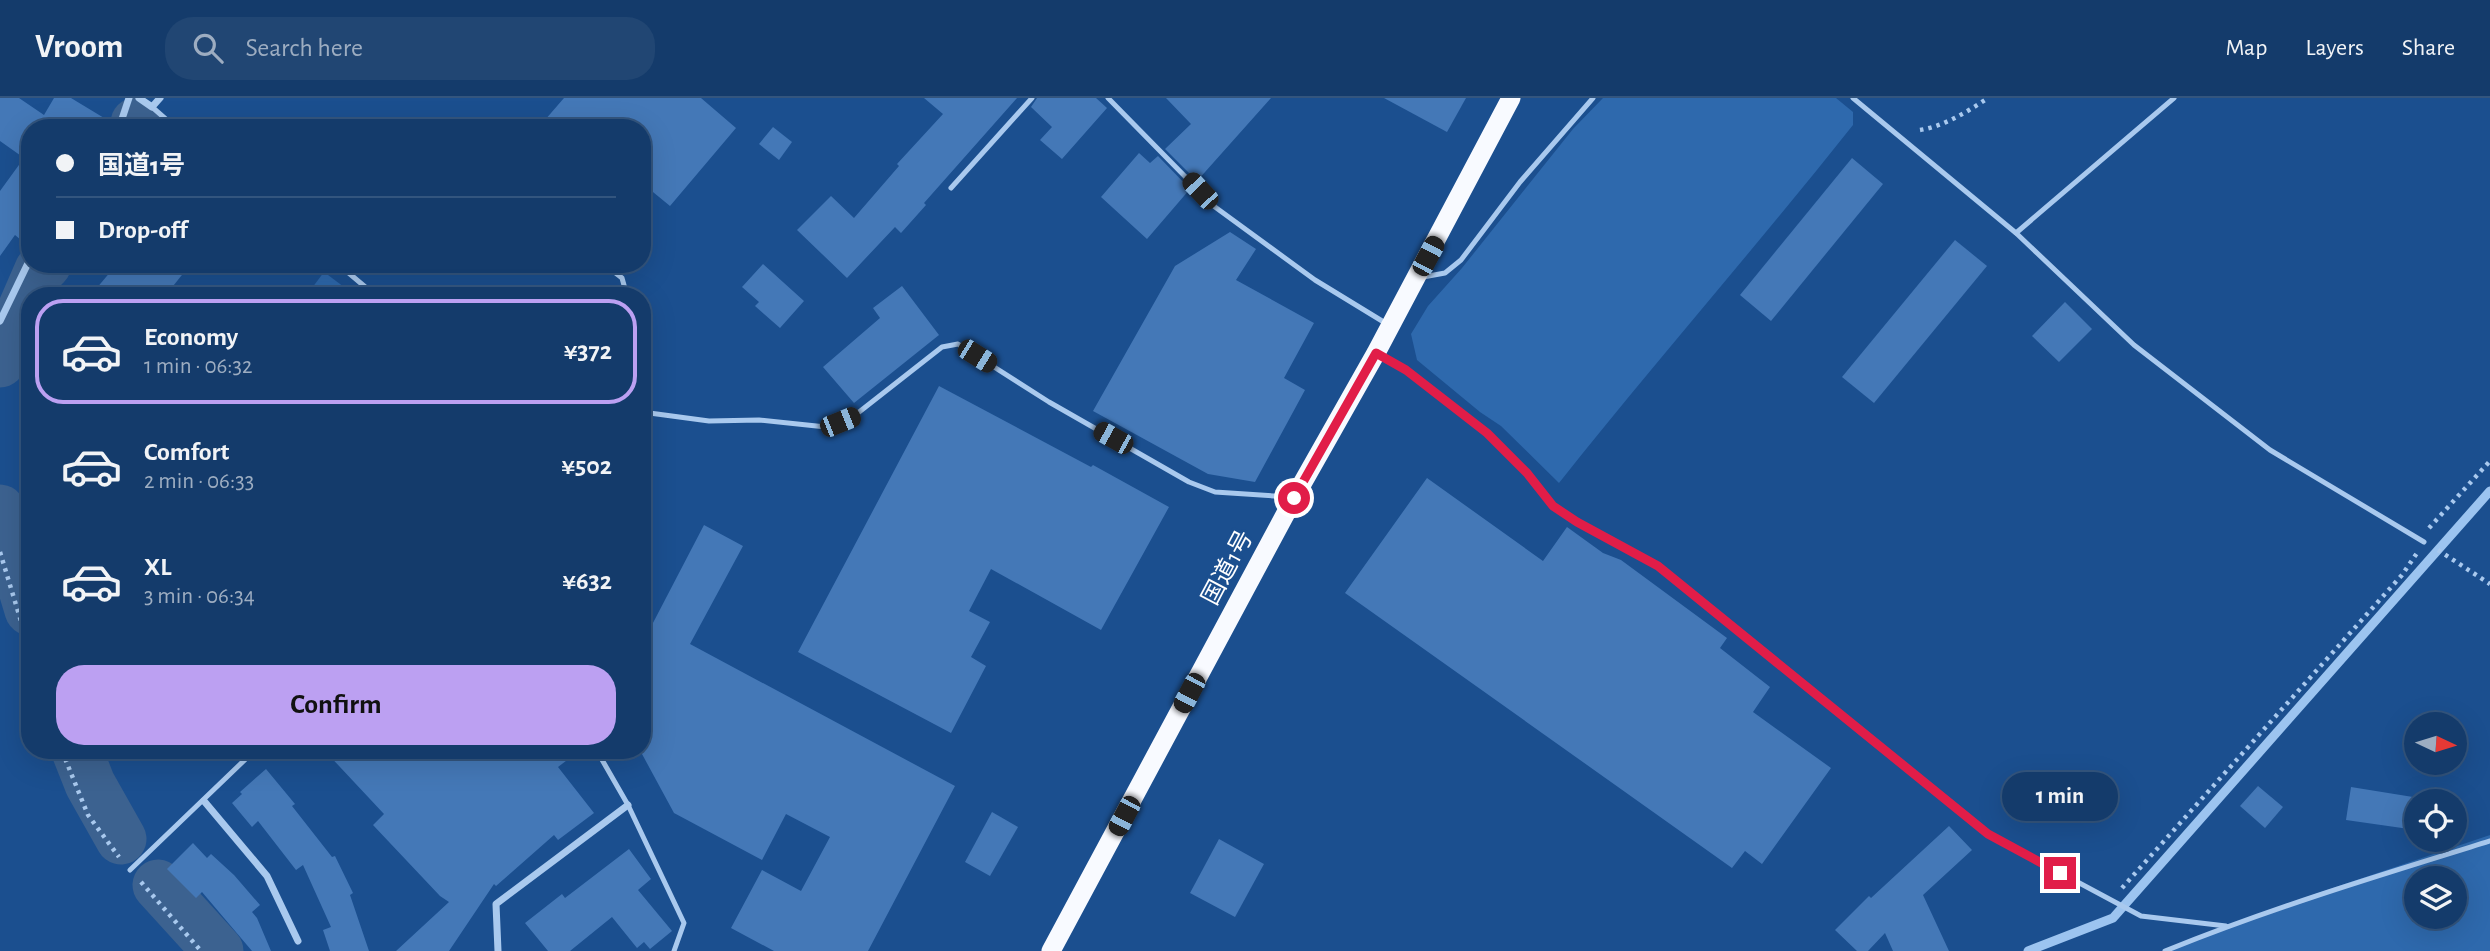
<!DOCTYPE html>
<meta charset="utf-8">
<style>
body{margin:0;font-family:"Alegreya Sans","Noto Sans JP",sans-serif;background:#214673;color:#f1f3f6;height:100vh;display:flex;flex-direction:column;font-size:26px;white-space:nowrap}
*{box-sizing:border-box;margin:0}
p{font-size:23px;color:#9dadc1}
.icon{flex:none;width:38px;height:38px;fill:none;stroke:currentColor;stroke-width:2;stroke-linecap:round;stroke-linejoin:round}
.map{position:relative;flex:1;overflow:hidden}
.side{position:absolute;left:21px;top:189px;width:630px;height:472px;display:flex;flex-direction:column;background:#143b6b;border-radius:28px;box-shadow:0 7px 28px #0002,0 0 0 2px #33557e}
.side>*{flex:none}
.hud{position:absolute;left:21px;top:21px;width:630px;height:154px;border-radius:28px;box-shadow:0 7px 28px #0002,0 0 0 2px #33557e;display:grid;align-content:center;height:154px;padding:0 35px;background:#143b6b}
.needle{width:46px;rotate:94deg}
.buttons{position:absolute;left:2404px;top:614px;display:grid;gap:14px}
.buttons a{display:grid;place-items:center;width:63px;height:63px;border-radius:50%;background:#143b6b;box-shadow:0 7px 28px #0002,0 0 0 2px #33557e;font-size:35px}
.end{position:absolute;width:32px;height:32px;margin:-16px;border:9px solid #e11d48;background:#fff;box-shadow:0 0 0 4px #fff}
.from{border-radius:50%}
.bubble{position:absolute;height:49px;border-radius:24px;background:#143b6b;box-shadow:0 7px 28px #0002,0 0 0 2px #33557e;font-size:23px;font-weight:700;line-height:49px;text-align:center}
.car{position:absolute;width:21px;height:42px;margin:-21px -10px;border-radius:9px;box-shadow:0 0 5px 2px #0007;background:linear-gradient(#222 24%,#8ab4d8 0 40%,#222 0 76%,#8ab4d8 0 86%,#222 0)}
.hud b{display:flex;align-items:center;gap:24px;height:66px;font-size:26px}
.hud b+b{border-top:2px solid #33557e}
.hud i{width:18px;height:18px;background:#f1f3f6}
ul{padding:12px 0 0;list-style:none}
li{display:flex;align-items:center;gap:21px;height:105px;margin:0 14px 10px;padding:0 21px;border:4px solid transparent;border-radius:28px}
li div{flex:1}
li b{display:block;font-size:26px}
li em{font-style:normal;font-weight:700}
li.selected{border-color:#bca0f2}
li>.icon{width:63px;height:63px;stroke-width:1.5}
.cta{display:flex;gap:14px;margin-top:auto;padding:14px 35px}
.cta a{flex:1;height:80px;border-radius:28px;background:#bca0f2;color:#111;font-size:28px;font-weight:700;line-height:80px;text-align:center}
header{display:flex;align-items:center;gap:42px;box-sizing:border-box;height:98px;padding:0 35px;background:#143b6b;border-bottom:2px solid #33557e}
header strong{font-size:33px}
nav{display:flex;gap:38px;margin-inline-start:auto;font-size:24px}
.search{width:490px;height:63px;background:#214673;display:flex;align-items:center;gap:18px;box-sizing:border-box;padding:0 24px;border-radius:28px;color:#9dadc1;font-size:26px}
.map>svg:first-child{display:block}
</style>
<header>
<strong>Vroom</strong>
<div class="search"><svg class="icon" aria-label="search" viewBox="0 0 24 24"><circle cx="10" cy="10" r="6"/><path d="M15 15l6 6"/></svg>Search here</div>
<nav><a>Map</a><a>Layers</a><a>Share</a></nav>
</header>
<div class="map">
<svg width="2490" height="853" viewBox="0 0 2490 853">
<rect width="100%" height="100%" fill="#1b4f8f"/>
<!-- green -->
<g fill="#2e69ad" fill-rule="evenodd">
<path d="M1603,0H1836L1853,14V27C1757,148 1655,264 1559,385L1501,328L1480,314L1417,262L1411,236L1428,208L1462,170L1573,31Z"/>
<polygon points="324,174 356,198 306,198"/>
<path d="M2490,737V853H2164L2321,794ZM2417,780H2455V819H2417Z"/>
</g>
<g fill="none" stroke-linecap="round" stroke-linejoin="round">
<!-- stream -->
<polyline stroke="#9cc4f0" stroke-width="9" points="2028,853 2113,820 2490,393"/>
<!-- river -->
<g stroke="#3c6290" stroke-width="51">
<polyline points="135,30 136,25"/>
<polyline points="0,264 40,172 46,166"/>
<polyline points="0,412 30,512"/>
<polyline points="77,653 90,686 121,741"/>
<polyline points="158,787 218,853"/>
</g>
</g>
<!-- building -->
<g fill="#4478b7">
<polygon points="0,0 19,0 44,17 54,0 71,0 114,26 113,30 30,30 30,130 21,142 15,137 0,158 0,93 24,60 0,43"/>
<polygon points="564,0 701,0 736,30 670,108 642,85 642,30 538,30"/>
<polygon points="924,0 1017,0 924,105 926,107 901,135 895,129 847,180 797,132 831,98 854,120 899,68 897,66 943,16"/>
<polygon points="1037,0 1096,0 1107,10 1062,61 1040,42 1052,29 1031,9"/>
<polygon points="1166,0 1271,0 1197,83 1165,51 1191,26"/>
<polygon points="1384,0 1466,0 1447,34"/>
<polygon points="773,29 792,44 779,62 759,46"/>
<polygon points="1139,55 1150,65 1158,58 1190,91 1147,141 1101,99"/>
<polygon points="1852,60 1883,86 1771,223 1740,197"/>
<polygon points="1230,134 1256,151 1236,182 1314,225 1284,280 1305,292 1255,384 1208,376 1093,313 1175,168"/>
<polygon points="1955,142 1987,168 1874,305 1842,279"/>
<polygon points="117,166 152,166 190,167 165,198 90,198"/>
<polygon points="763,166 804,203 780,230 755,208 759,204 742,189"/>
<polygon points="902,188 939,237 854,305 823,269 880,220 873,210"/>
<polygon points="2065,204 2092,231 2059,264 2032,238"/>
<polygon points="939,288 1091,369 1093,367 1169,409 1101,532 991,471 969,513 990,524 971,559 986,568 951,635 798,554"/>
<polygon points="1427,380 1543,463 1567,429 1603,455 1621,462 1727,540 1720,550 1770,589 1753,614 1831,670 1762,766 1745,753 1732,770 1345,495"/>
<polygon points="704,427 743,448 690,546 955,688 868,853 774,853 731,830 762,772 801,793 830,739 786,716 762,762 674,715 642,656 642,546"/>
<polygon points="325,653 579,653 558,669 594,715 558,742 554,737 496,788 494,786 449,853 396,853 449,804 440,798 373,727 384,716"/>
<polygon points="266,671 295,706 292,708 332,759 335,758 353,795 350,797 369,853 330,853 323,832 331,829 303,767 296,772 258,723 252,729 232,705 242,696 240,694"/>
<polygon points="2258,688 2283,709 2265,730 2240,708"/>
<polygon points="2351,689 2413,699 2409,731 2346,722"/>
<polygon points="992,714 1018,729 990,778 965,764"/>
<polygon points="1949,728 1972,752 1923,797 1949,853 1893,853 1885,835 1868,853 1857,853 1835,832 1869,798 1871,800"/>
<polygon points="1219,741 1264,766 1235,819 1190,795"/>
<polygon points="193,745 207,760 211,756 234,777 260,807 252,814 257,820 271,853 252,853 202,794 196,800 167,771"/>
<polygon points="629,751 651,781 638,792 672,833 650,851 644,844 637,850 612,819 570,853 548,853 525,825 562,796 565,800"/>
</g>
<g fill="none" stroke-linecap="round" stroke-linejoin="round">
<!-- path -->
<g stroke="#a9c9ee" stroke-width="4.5" stroke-dasharray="3.5 5" stroke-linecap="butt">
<path d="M1920,32C1944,28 1967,14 1988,0"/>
<polyline points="2429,430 2490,363"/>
<polyline points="2438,452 2490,486"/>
<polyline points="0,454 30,553"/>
<polyline points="62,653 88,717 119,759"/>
<polyline points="141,784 201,853"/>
<polyline points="2122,790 2402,477 2417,455"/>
</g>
<!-- service -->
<g stroke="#a9c9ee" stroke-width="5">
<polyline points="1108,0 1215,109 1315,182 1387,226"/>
<polyline points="1853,0 2016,135 2134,247 2270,352 2424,444"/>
<polyline points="152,9 176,30"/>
<polyline points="951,90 1032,0"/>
<polyline points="2016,135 2174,0"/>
<polyline points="338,166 376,198"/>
<polyline points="604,166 622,180 627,198"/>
<polyline points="1423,179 1445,175 1461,162 1520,84 1593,0"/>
<polyline points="1379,257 1406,272 1487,335 1526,375 1553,407 1577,424 1658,468 1988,736 2141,818 2226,828"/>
<polyline points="642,314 709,323 759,322 826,329 854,318 942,249 958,246 1049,304 1189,384 1215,394 1289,399"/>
<polyline points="597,653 628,707 684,825 674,853"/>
<polyline points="130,772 254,653"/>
<path d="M2165,853C2271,810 2380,777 2490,743"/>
</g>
<!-- minor -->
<g stroke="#a9c9ee" stroke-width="7">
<polyline points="139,0 152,9 160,0"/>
<polyline points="119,30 129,0"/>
<polyline points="0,223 30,161"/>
<polyline points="204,703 267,778 298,843"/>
<polyline points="498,853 496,806 628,707"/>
</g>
<!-- trunk -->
<polyline stroke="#f8faff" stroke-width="19" points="1051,853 1294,400 1376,255 1511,0"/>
</g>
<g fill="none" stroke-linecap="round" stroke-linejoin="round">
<!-- route -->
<polyline stroke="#e11d48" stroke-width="9" points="1294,400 1376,255 1406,272 1487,335 1527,375 1553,408 1577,424 1658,468 1988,736 2060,775"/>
</g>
<g text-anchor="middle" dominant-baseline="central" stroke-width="6" stroke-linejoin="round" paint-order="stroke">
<!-- street labels -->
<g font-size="24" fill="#fff" stroke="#1b4f8f">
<text transform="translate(1228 470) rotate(-62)">国道1号</text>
</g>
</g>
</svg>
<div class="buttons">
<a><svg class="needle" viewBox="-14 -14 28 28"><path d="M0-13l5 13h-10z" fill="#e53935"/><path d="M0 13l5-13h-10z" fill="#9dadc1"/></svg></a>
<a><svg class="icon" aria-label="locate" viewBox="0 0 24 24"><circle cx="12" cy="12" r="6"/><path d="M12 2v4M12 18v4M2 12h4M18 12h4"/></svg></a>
<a><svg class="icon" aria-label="layers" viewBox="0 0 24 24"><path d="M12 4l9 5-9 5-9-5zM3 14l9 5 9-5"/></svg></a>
</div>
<i class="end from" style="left:1294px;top:400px"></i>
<i class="end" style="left:2060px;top:775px"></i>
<div class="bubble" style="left:2002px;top:674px;width:116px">1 min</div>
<i class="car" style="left:1200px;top:93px;rotate:317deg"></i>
<i class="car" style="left:1428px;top:158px;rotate:28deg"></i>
<i class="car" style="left:977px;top:258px;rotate:122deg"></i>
<i class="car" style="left:840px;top:324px;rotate:68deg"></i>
<i class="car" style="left:1113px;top:340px;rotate:299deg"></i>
<i class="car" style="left:1189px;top:595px;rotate:208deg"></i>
<i class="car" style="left:1124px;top:718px;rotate:208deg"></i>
<div class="hud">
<b><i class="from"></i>国道1号</b>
<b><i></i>Drop-off</b>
</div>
<section class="side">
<ul>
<li class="selected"><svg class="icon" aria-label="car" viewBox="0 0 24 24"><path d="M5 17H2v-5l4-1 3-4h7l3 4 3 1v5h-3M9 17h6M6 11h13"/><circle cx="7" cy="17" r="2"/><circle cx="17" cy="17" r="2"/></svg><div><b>Economy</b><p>1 min · 06:32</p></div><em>¥372</em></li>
<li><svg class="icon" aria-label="car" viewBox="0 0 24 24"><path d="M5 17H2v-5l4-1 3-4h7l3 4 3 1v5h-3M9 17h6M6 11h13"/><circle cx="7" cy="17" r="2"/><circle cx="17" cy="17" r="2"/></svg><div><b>Comfort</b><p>2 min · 06:33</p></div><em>¥502</em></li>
<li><svg class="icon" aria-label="car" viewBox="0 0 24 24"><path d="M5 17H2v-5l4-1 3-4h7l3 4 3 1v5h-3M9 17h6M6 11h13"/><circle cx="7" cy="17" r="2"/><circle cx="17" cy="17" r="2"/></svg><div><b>XL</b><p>3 min · 06:34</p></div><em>¥632</em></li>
</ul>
<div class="cta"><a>Confirm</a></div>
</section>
</div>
